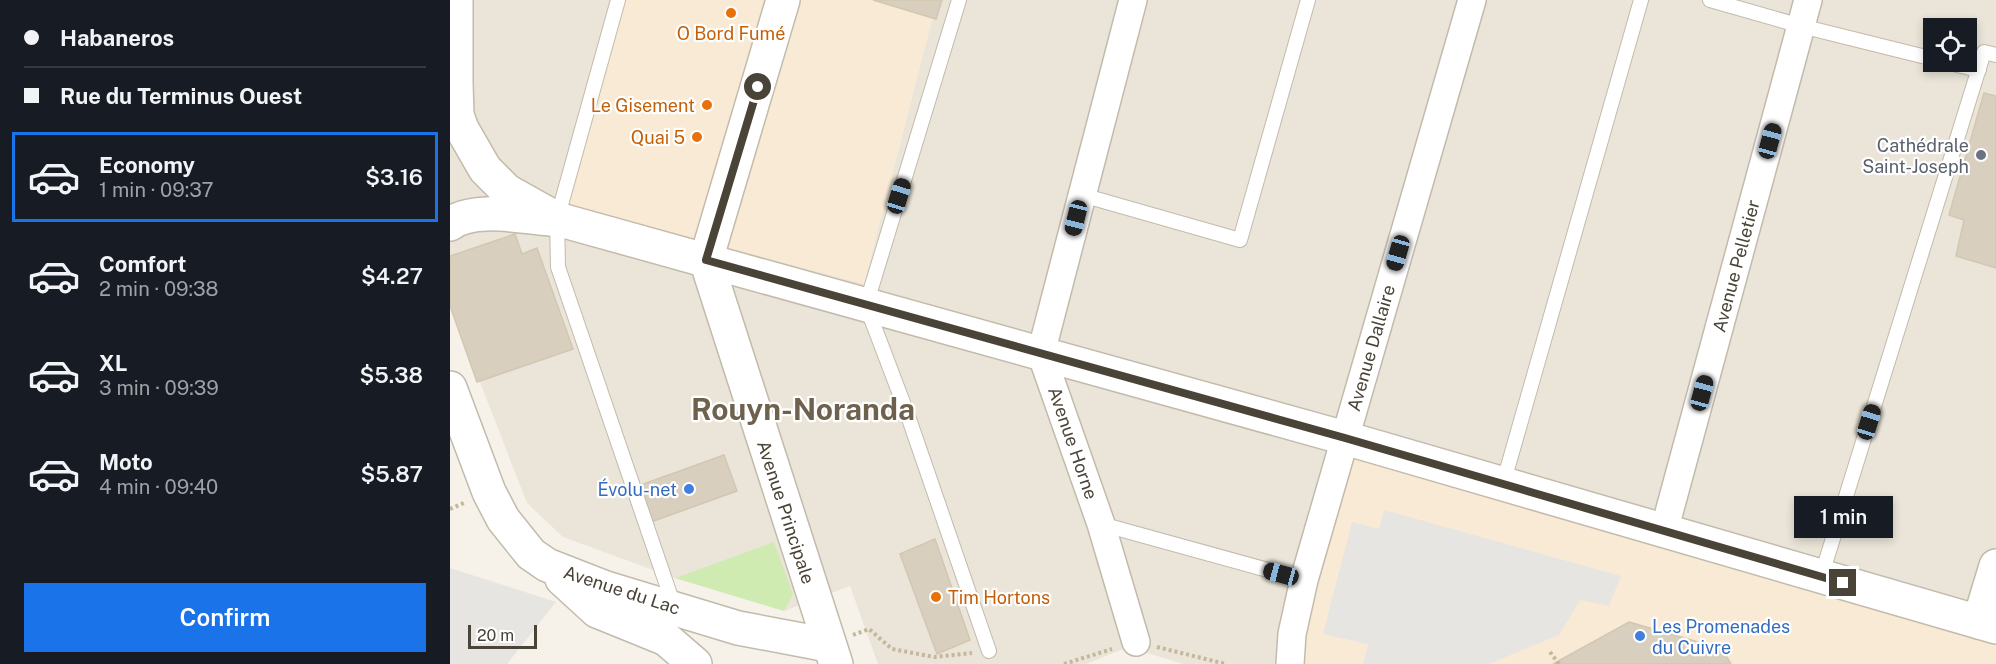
<!DOCTYPE html>
<meta charset="utf-8">
<style>
body{margin:0;font-family:"Public Sans",sans-serif;background:#242831;color:#f1f3f6;height:100vh;display:flex;flex-direction:column;font-size:22px;white-space:nowrap}
*{box-sizing:border-box;margin:0}
p{font-size:20px;color:#9ea1a6}
.icon{flex:none;width:33px;height:33px;fill:none;stroke:currentColor;stroke-width:2;stroke-linecap:round;stroke-linejoin:round}
.map{position:relative;flex:1;overflow:hidden}
.panel{display:flex;flex-direction:column;background:#171b24;width:450px}
.panel>*{flex:none}
.banner{display:grid;align-content:center;height:132px;padding:0 24px;background:#171b24}
.controls{position:absolute;left:1473px;top:18px;display:grid;gap:12px}
.controls a{display:grid;place-items:center;width:54px;height:54px;border-radius:0px;background:#171b24;box-shadow:0 3px 9px #0003;font-size:30px}
.scale{position:absolute;left:18px;bottom:15px;width:69px;box-sizing:border-box;padding-left:6px;border:3px solid #4a4337;border-top:0;font-size:16px;line-height:21px;white-space:nowrap;color:#4a4337;-webkit-text-stroke:4px #fff;paint-order:stroke}
.end{position:absolute;width:27px;height:27px;margin:-14px;border:8px solid #4a4337;background:#fff;box-shadow:0 0 0 3px #fff}
.from{border-radius:50%}
.bubble{position:absolute;height:42px;border-radius:0px;background:#171b24;box-shadow:0 3px 9px #0003;font-size:20px;font-weight:600;line-height:42px;text-align:center}
.car{position:absolute;width:18px;height:36px;margin:-18px -9px;border-radius:8px;box-shadow:0 0 4px 2px #0007;background:linear-gradient(#222 24%,#8ab4d8 0 40%,#222 0 76%,#8ab4d8 0 86%,#222 0)}
.banner b{display:flex;align-items:center;gap:21px;height:57px;font-size:22px}
.banner b+b{border-top:2px solid #363941}
.banner i{width:15px;height:15px;background:#f1f3f6}
ul{padding:0;list-style:none}
li{display:flex;align-items:center;gap:18px;height:90px;margin:0 12px 9px;padding:0 12px;border:3px solid transparent;border-radius:0px}
li div{flex:1}
li b{display:block;font-size:22px}
li em{font-style:normal;font-weight:600}
li.selected{border-color:#1a73e8}
li>.icon{width:54px;height:54px;stroke-width:1.5}
.primary-button{display:flex;gap:12px;margin-top:auto;padding:12px 24px}
.primary-button a{flex:1;height:69px;border-radius:0px;background:#1a73e8;color:#fff;font-size:24px;font-weight:600;line-height:69px;text-align:center}
main{display:flex;flex:1;min-height:0}
.map>svg:first-child{display:block}
</style>
<main>
<section class="panel">
<div class="banner">
<b><i class="from"></i>Habaneros</b>
<b><i></i>Rue du Terminus Ouest</b>
</div>
<ul>
<li class="selected"><svg class="icon" aria-label="car" viewBox="0 0 24 24"><path d="M5 17H2v-5l4-1 3-4h7l3 4 3 1v5h-3M9 17h6M6 11h13"/><circle cx="7" cy="17" r="2"/><circle cx="17" cy="17" r="2"/></svg><div><b>Economy</b><p>1 min · 09:37</p></div><em>$3.16</em></li>
<li><svg class="icon" aria-label="car" viewBox="0 0 24 24"><path d="M5 17H2v-5l4-1 3-4h7l3 4 3 1v5h-3M9 17h6M6 11h13"/><circle cx="7" cy="17" r="2"/><circle cx="17" cy="17" r="2"/></svg><div><b>Comfort</b><p>2 min · 09:38</p></div><em>$4.27</em></li>
<li><svg class="icon" aria-label="car" viewBox="0 0 24 24"><path d="M5 17H2v-5l4-1 3-4h7l3 4 3 1v5h-3M9 17h6M6 11h13"/><circle cx="7" cy="17" r="2"/><circle cx="17" cy="17" r="2"/></svg><div><b>XL</b><p>3 min · 09:39</p></div><em>$5.38</em></li>
<li><svg class="icon" aria-label="car" viewBox="0 0 24 24"><path d="M5 17H2v-5l4-1 3-4h7l3 4 3 1v5h-3M9 17h6M6 11h13"/><circle cx="7" cy="17" r="2"/><circle cx="17" cy="17" r="2"/></svg><div><b>Moto</b><p>4 min · 09:40</p></div><em>$5.87</em></li>
</ul>
<div class="primary-button"><a>Confirm</a></div>
</section>
<div class="map">
<svg width="1546" height="664" viewBox="0 0 1546 664">
<rect width="100%" height="100%" fill="#f6f2ea"/>
<!-- residential -->
<path fill="#eae5d8" fill-rule="evenodd" d="M0,0H174L414,284L487,0H1546V627L840,664H733L678,647L636,664H428L400,586L334,611L225,578L113,537L77,503L0,305ZM1484,28H1516V62H1484Z"/>
<!-- commercial -->
<g fill="#f8ead5">
<polygon points="174,0 487,0 414,284 116,206"/>
<polygon points="895,438 1546,627 1546,664 840,664"/>
</g>
<!-- green -->
<polygon fill="#d0ebb1" points="324,542 343,594 334,611 225,578"/>
<!-- parking -->
<g fill="#e7e5e1">
<polygon points="934,510 1171,576 1159,606 1130,600 1109,635 1039,664 913,664 918,644 873,634 902,522 929,529"/>
<polygon points="0,568 106,602 57,664 0,664"/>
</g>
<!-- building -->
<g fill="#d8cfbf" stroke="#d3c7b1" stroke-width="1.5">
<polygon points="423,0 492,0 486,19"/>
<polygon points="1534,93 1546,96 1546,268 1506,256 1514,220 1499,215"/>
<polygon points="65,234 72,254 87,248 123,349 27,382 0,306 0,256"/>
<polygon points="274,455 287,491 201,522 188,486"/>
<polygon points="485,539 520,640 487,654 450,554"/>
<polygon points="1179,622 1272,649 1281,664 1103,664"/>
</g>
<g fill="none" stroke-linecap="round" stroke-linejoin="round">
<!-- service casing -->
<g stroke="#c2bbac" stroke-width="16">
<g id="service">
<polyline points="168,0 107,219 108,267 224,606"/>
<polyline points="509,0 416,305 457,413 539,651"/>
<polyline points="1260,0 1351,26 1484,59"/>
<polyline points="1494,62 1529,70"/>
<polyline points="632,195 790,240 858,0"/>
<polyline points="1053,484 1191,0"/>
<polyline points="651,524 854,580"/>
<polyline points="1371,577 1534,52 1546,55"/>
</g>
</g>
<!-- minor casing -->
<g stroke="#c2bbac" stroke-width="30">
<g id="minor">
<polyline points="683,0 591,353 651,524 686,642"/>
<polyline points="1214,531 1358,0"/>
<polyline points="840,664 842,634 854,580 1022,0"/>
</g>
</g>
<!-- tertiary casing -->
<g stroke="#c2bbac" stroke-width="36">
<g id="tertiary">
<polyline points="6,0 6,83 7,115 12,129 35,169 57,191 107,219 895,438 1546,627"/>
<polyline points="333,0 256,260 386,664"/>
<path d="M0,224C24,206 71,217 100,219"/>
<polyline points="0,388 39,492 53,519 81,554 97,565 156,588 288,628 378,645"/>
<polyline points="112,579 147,611 216,639 245,664"/>
<polyline points="1529,622 1546,566"/>
</g>
</g>
<!-- path -->
<g stroke="#c4b79c" stroke-width="4" stroke-dasharray="3 3" stroke-linecap="butt">
<polyline points="0,509 16,502"/>
<polyline points="403,635 419,629 442,649 484,657 522,653"/>
<polyline points="707,647 776,664"/>
<polyline points="1100,652 1109,664"/>
<polyline points="614,664 662,649"/>
</g>
<!-- service -->
<use href="#service" stroke="#fff" stroke-width="14"/>
<!-- minor -->
<use href="#minor" stroke="#fff" stroke-width="27"/>
<!-- tertiary -->
<use href="#tertiary" stroke="#fff" stroke-width="33"/>
</g>
<g fill="none" stroke-linecap="round" stroke-linejoin="round">
<!-- route -->
<polyline stroke="#4a4337" stroke-width="8" points="308,87 256,260 895,438 1393,583"/>
</g>
<!-- markers -->
<g fill="#e8710a" stroke="#fff" stroke-width="2">
<circle cx="281" cy="13" r="6"/>
<circle cx="257" cy="105" r="6"/>
<circle cx="247" cy="137" r="6"/>
<circle cx="486" cy="597" r="6"/>
</g>
<circle fill="#6b7280" stroke="#fff" stroke-width="2" cx="1531" cy="155" r="6"/>
<g fill="#3f7fe0" stroke="#fff" stroke-width="2">
<circle cx="239" cy="489" r="6"/>
<circle cx="1190" cy="636" r="6"/>
</g>
<g text-anchor="middle" dominant-baseline="central" stroke-width="4.5" stroke-linejoin="round" paint-order="stroke">
<!-- food labels -->
<g font-size="18" fill="#c56008" stroke="#fff" text-anchor="end">
<text x="281" y="33" text-anchor="middle">O Bord Fumé</text>
<text x="245" y="105">Le Gisement</text>
<text x="235" y="137">Quai 5</text>
<text x="498" y="597" text-anchor="start">Tim Hortons</text>
</g>
<!-- worship labels -->
<g font-size="18" fill="#5b616d" stroke="#fff" text-anchor="end">
<text x="1519" y="145">Cathédrale<tspan x="1519" dy="21">Saint-Joseph</tspan></text>
</g>
<!-- street labels -->
<g font-size="18" fill="#4a4337" stroke="#fff">
<text transform="translate(1286 266) rotate(-75)">Avenue Pelletier</text>
<text transform="translate(921 348) rotate(-74)">Avenue Dallaire</text>
<text transform="translate(623 443) rotate(71)">Avenue Horne</text>
<text transform="translate(336 512) rotate(72)">Avenue Principale</text>
<text transform="translate(172 590) rotate(18)">Avenue du Lac</text>
</g>
<!-- shop labels -->
<g font-size="18" fill="#366cbe" stroke="#fff" text-anchor="end">
<text x="227" y="489">Évolu-net</text>
<text x="1202" y="626" text-anchor="start">Les Promenades<tspan x="1202" dy="21">du Cuivre</tspan></text>
</g>
<!-- town labels -->
<g font-size="30" font-weight="bold" fill="#6e624e" stroke="#fff">
<text x="353" y="409">Rouyn-Noranda</text>
</g>
</g>
</svg>
<div class="controls">
<a><svg class="icon" aria-label="locate" viewBox="0 0 24 24"><circle cx="12" cy="12" r="6"/><path d="M12 2v4M12 18v4M2 12h4M18 12h4"/></svg></a>
</div>
<div class="scale">20 m</div>
<i class="end from" style="left:308px;top:87px"></i>
<i class="end" style="left:1393px;top:583px"></i>
<div class="bubble" style="left:1344px;top:496px;width:99px">1 min</div>
<i class="car" style="left:1320px;top:141px;rotate:15deg"></i>
<i class="car" style="left:449px;top:196px;rotate:17deg"></i>
<i class="car" style="left:626px;top:218px;rotate:194deg"></i>
<i class="car" style="left:948px;top:253px;rotate:196deg"></i>
<i class="car" style="left:1252px;top:393px;rotate:15deg"></i>
<i class="car" style="left:1419px;top:422px;rotate:17deg"></i>
<i class="car" style="left:831px;top:574px;rotate:285deg"></i>
</div>
</main>
